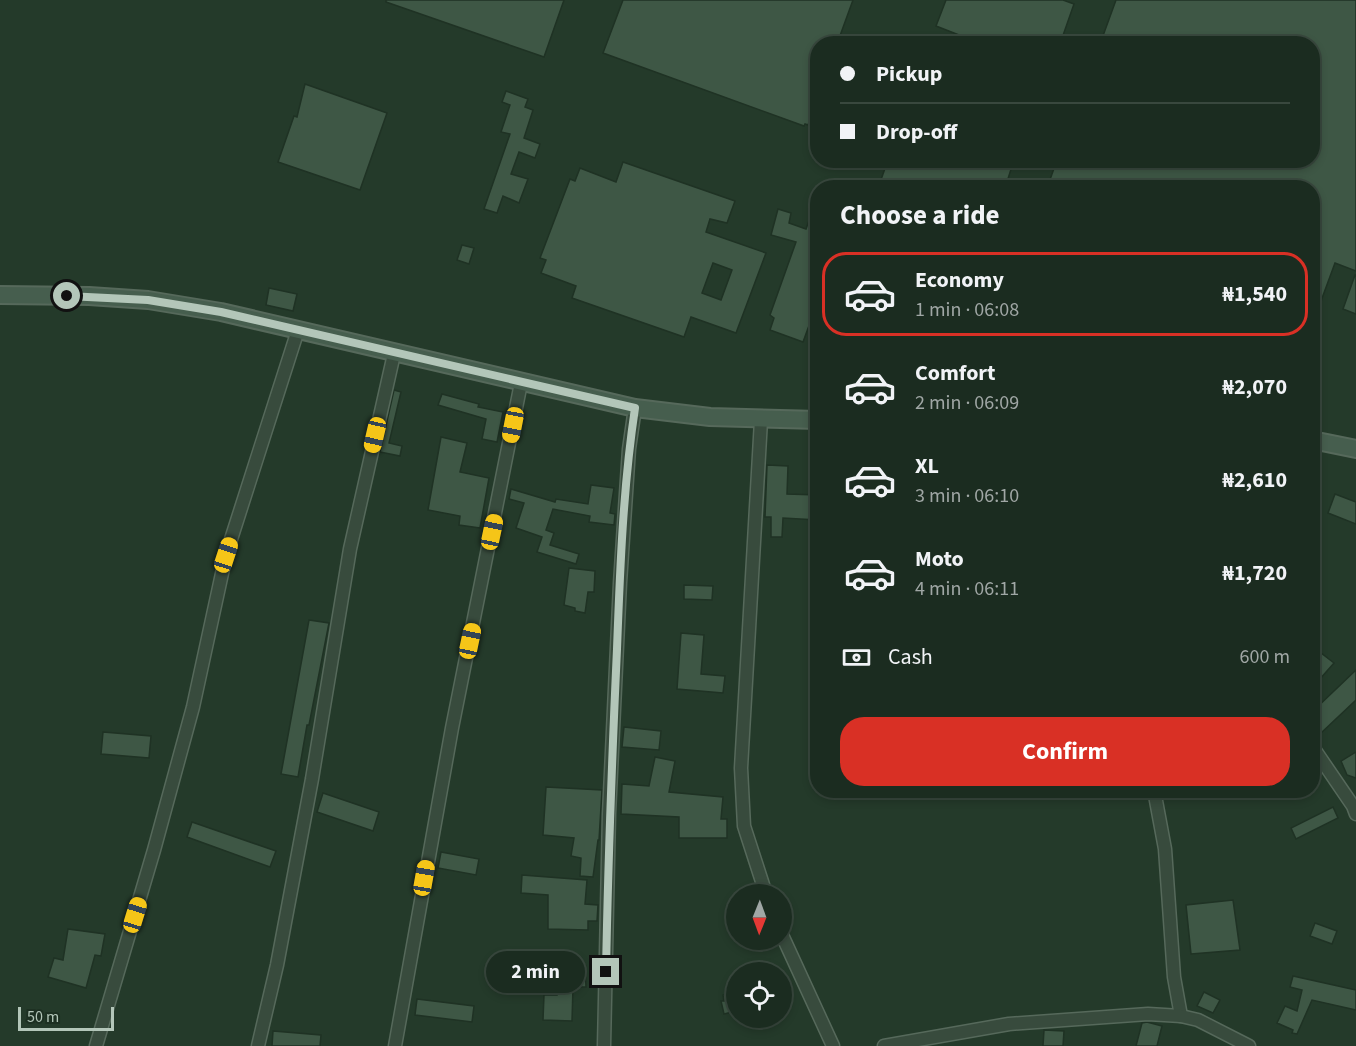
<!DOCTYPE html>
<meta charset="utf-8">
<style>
body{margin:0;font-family:"Source Sans 3",sans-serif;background:#28382d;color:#f1f3f6;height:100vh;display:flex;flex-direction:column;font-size:22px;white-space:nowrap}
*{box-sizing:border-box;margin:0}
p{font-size:20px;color:#a0a7a5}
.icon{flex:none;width:33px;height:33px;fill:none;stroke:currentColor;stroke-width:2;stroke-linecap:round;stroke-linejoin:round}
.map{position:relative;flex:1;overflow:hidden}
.drawer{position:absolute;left:810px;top:180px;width:510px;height:618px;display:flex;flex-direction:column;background:#1b2c20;border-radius:24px;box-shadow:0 3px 9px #0003,0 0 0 2px #39483e}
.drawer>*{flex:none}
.hud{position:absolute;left:810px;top:36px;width:510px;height:132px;border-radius:24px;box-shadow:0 3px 9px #0003,0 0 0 2px #39483e;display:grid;align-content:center;height:132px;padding:0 30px;background:#1b2c20}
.needle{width:39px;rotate:181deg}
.tools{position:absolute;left:726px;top:884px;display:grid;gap:12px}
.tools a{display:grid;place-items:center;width:66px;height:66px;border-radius:50%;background:#1b2c20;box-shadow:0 3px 9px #0003,0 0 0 2px #39483e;font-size:30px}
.scale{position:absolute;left:18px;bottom:15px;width:96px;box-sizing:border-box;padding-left:6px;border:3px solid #b3c6b9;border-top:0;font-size:16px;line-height:21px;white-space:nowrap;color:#b3c6b9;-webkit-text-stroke:4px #1d3022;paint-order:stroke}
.end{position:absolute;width:27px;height:27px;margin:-14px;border:8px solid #b3c6b9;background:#111;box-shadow:0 0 0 3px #111}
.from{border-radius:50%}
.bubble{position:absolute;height:42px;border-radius:21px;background:#1b2c20;box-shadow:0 3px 9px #0003,0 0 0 2px #39483e;font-size:20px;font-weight:700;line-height:42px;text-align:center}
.car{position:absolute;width:18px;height:36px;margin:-18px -9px;border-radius:8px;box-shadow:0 0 4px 2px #0007;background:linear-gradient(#f5c518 24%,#345 0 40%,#f5c518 0 76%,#345 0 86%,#f5c518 0)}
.hud b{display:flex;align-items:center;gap:21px;height:57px;font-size:22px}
.hud b+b{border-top:2px solid #39483e}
.hud i{width:15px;height:15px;background:#f1f3f6}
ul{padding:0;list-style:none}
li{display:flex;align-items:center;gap:18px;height:84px;margin:0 12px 9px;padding:0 18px;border:3px solid transparent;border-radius:24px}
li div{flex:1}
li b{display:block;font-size:22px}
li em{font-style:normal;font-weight:700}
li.selected{border-color:#d93025}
li>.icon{width:54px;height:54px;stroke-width:1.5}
h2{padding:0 30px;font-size:27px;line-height:72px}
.pay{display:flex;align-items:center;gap:15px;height:66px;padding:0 30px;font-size:22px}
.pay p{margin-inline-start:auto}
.action{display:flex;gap:12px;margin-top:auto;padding:12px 30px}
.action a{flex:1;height:69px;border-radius:24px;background:#d93025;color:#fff;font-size:24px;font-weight:700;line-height:69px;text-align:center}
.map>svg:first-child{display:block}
</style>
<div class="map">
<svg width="1356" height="1046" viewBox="0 0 1356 1046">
<rect width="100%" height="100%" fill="#243a2a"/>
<!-- building -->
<g fill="#3e5745" stroke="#1f3224" stroke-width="1.5" fill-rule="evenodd">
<polygon points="386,0 564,0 544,57 386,2"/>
<polygon points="623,0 853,0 837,44 818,44 818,98 808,125 805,124 804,126 603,53"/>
<polygon points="946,0 1063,0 1074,4 1060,44 982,44 936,26"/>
<polygon points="1116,0 1356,0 1356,271 1335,263 1321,301 1312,298 1312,188 1047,188 1057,160 1312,160 1312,44 1100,44"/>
<polygon points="305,84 387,113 360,190 278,162 294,116 297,117"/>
<polygon points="506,91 528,99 525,107 533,110 524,138 540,144 535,158 519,152 511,174 528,179 519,203 503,196 497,213 484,209 510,134 501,132 510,105 502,102"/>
<polygon points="888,160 1014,160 1005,188 878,188"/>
<path d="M623,162L735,201L727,223L710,219L706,232L766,253L736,333L691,317L684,337L572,298L576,286L541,273L546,260L540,258L570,179L575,181L580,168L616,182ZM713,263L732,270L721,300L702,293Z"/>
<polygon points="816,201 818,301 803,342 770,330 774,318 770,315 796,242 771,235 778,209 791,213 789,223 806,229"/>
<polygon points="462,245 474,248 469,264 457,260"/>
<polygon points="1355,275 1356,275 1356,314 1343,309"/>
<polygon points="269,288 297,294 293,311 266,305"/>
<polygon points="394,390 401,392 389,443 402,446 400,456 380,452"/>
<polygon points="442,394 479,404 478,407 503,412 497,442 482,439 486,419 438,405"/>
<polygon points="441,437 467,443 460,472 489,478 480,528 459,525 460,516 428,510"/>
<polygon points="767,465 788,466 787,494 818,495 818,520 783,518 782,537 771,537 771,517 765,517"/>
<polygon points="591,485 614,488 610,513 615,514 614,525 589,522 590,516 553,509 546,530 554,533 550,545 579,554 576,564 537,552 542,537 516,528 524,503 509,499 511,489 555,502 556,499 588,504"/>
<polygon points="1335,494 1356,502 1356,524 1328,513"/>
<polygon points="569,568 595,571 594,592 588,592 585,613 575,611 575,608 564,605"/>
<polygon points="684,585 713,586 712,600 684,599"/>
<polygon points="309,620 329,623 309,725 307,725 298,777 281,774"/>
<polygon points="681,633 704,635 701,674 725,676 723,693 677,689"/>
<polygon points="1312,653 1317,657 1321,653 1334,663 1312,688"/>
<polygon points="1356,670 1356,700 1321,733 1312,724 1312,712"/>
<polygon points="624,727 661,731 659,750 622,747"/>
<polygon points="103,732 151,736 149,758 101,754"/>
<polygon points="1356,752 1356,778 1347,775 1341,761"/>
<polygon points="655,757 675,761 669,792 723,797 721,819 727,819 727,838 679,838 679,817 621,814 622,784 649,786"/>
<polygon points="546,787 602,790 599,840 598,840 593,877 580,876 581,858 571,856 574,838 543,835"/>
<polygon points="323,793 379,812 373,831 317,812"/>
<polygon points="1333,807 1338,818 1296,839 1291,828"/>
<polygon points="192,822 276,851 270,867 187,837"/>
<polygon points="441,852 479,859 476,875 438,868"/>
<polygon points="522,875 587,880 585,904 598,905 597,921 588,921 588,930 548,929 548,895 521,893"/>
<polygon points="1233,900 1240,950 1191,954 1186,905"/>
<polygon points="1315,923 1337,931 1332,944 1310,936"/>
<polygon points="68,929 105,934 101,956 95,955 86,988 48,977 54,958 63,960"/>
<polygon points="585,968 586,987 573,987 572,1021 543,1020 544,995 557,995 556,969"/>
<polygon points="1293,976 1356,990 1356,1010 1312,1000 1297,1034 1292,1033 1293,1030 1277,1023 1285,1006 1297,1011 1302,990 1290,987"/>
<polygon points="736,992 736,1011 724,1014 721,1001 724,1001 723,995"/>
<polygon points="1204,992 1220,1000 1213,1013 1197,1006"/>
<polygon points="417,999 474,1006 472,1022 415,1015"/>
<polygon points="1147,1022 1162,1026 1157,1046 1136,1046 1142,1023"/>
<polygon points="1044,1030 1064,1031 1063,1046 1043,1046"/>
<polygon points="273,1031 321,1035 320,1046 272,1046"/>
</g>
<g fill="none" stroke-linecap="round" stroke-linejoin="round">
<!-- street casing -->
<g stroke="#56695b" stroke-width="15">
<g id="street">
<polyline points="761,420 741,768 744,826 766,894"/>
<polyline points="1312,746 1353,806 1356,814"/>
<polyline points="1154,790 1165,849 1174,977 1181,1016"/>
<polyline points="782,935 833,1046"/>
<polyline points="96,1046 154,850 193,707 226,555 298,330"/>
<polyline points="258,1046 277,965 312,779 350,549 394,354"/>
<polyline points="395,1046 452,728 521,383"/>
<polyline points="604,1046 609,814 620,583 629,449 635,408"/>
<polyline points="884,1046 1009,1024 1148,1014 1181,1016 1198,1020 1249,1046"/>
</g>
</g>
<!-- secondary casing -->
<g stroke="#56695b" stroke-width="20">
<g id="secondary">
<polyline points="0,295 89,296 148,300 221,312 635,408 710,417 818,420"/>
<polyline points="1312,440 1356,449"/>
</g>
</g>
<!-- street -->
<use href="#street" stroke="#384b3d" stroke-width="12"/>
<!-- secondary -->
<use href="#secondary" stroke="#465e4e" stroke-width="16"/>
</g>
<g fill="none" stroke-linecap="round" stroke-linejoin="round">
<!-- route -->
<path stroke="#b3c6b9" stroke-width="8" d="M67,296L148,300L221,312L635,408C623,488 620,569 617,649C612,757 608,864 606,972"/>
</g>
</svg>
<div class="tools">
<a><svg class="needle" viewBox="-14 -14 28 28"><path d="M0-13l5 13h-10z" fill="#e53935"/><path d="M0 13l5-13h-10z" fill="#a0a7a5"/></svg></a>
<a><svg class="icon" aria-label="locate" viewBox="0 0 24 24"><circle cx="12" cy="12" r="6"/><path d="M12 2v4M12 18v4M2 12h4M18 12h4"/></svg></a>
</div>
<div class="scale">50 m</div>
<i class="end from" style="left:67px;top:296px"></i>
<i class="end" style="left:606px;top:972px"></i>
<div class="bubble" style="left:486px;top:951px;width:99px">2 min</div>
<i class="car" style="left:513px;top:425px;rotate:191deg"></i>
<i class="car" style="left:375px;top:435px;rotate:193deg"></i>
<i class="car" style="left:492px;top:532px;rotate:12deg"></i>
<i class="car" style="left:226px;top:555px;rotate:18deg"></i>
<i class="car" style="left:470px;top:641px;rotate:12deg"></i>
<i class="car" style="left:424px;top:878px;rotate:10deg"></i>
<i class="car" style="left:135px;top:915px;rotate:17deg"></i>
<div class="hud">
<b><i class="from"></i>Pickup</b>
<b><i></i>Drop-off</b>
</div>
<section class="drawer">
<h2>Choose a ride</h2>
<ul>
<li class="selected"><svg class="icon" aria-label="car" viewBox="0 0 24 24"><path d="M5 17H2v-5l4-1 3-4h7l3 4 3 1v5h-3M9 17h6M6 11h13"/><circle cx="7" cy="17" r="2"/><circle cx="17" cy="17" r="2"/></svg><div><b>Economy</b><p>1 min · 06:08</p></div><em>₦1,540</em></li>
<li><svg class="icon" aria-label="car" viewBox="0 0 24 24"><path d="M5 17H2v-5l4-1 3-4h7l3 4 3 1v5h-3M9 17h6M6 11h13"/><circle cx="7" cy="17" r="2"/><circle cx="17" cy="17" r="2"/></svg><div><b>Comfort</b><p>2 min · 06:09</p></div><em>₦2,070</em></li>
<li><svg class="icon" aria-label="car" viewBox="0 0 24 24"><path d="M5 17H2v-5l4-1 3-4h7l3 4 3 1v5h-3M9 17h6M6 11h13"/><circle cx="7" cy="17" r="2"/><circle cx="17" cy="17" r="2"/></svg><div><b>XL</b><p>3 min · 06:10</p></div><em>₦2,610</em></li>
<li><svg class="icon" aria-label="car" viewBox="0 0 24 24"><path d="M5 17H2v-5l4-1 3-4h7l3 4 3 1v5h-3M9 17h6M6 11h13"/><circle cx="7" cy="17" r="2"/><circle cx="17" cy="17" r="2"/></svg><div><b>Moto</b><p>4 min · 06:11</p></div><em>₦1,720</em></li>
</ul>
<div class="pay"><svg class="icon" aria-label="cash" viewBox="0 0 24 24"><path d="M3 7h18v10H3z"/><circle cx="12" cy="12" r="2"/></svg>Cash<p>600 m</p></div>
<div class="action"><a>Confirm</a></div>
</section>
</div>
